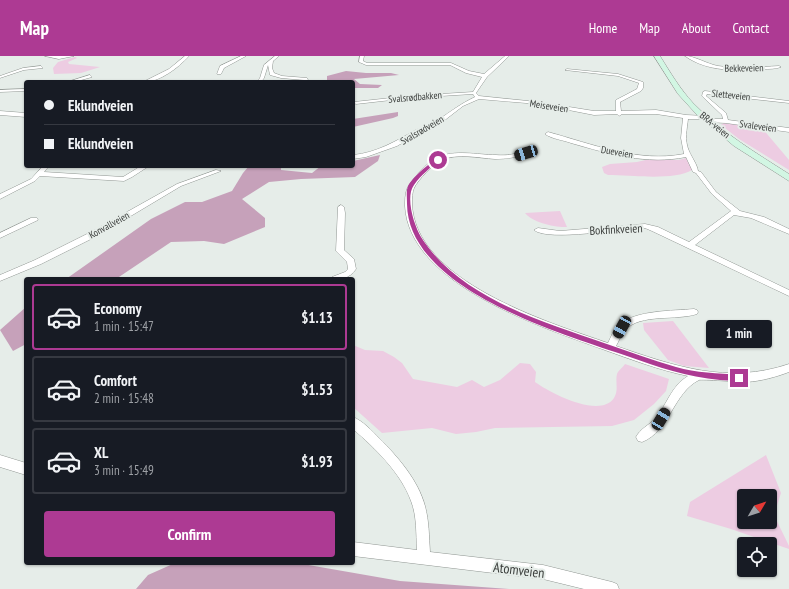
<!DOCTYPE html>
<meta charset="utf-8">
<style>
body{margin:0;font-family:"PT Sans Narrow",sans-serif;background:#242831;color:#f1f3f6;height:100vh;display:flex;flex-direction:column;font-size:15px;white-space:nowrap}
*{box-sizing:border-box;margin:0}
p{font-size:13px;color:#9ea1a6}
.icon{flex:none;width:22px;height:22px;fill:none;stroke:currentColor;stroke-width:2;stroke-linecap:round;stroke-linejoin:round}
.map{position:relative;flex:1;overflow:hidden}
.drawer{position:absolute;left:24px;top:221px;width:331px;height:288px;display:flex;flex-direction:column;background:#171b24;border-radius:4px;box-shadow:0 1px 3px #0004}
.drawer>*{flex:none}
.banner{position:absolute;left:24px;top:24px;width:331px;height:88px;border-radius:4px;box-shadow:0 1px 3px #0004;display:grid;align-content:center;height:88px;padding:0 20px;background:#171b24}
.needle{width:26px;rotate:51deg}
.tools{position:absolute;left:737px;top:433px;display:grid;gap:8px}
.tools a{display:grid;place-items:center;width:40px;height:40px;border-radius:4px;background:#171b24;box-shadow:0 1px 3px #0004;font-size:20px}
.end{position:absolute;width:18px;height:18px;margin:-9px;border:5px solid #ad3a93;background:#fff;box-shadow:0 0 0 2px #fff}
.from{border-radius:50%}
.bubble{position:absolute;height:28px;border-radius:4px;background:#171b24;box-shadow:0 1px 3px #0004;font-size:13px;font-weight:800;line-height:28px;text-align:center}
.car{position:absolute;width:12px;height:24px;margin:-12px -6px;border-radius:5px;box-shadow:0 0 3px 1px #0007;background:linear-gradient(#222 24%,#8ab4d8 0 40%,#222 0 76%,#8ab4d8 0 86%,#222 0)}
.banner b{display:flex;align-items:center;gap:14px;height:38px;font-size:15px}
.banner b+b{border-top:1px solid #363941}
.banner i{width:10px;height:10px;background:#f1f3f6}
ul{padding:7px 0 0;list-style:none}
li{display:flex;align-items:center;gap:12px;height:66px;margin:0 8px 6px;padding:0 12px;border:2px solid #363941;border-radius:4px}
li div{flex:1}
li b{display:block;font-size:15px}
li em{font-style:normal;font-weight:800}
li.active{border-color:#ad3a93}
li>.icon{width:36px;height:36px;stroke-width:1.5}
.primary-button{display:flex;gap:8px;margin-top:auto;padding:8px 20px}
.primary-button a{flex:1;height:46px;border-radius:4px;background:#ad3a93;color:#fff;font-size:16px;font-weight:800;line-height:46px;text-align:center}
header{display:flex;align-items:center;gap:24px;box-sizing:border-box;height:56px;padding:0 20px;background:#ad3a93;color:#fff}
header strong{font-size:19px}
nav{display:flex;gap:22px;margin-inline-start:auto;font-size:14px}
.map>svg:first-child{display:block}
</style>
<header>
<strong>Map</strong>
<nav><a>Home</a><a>Map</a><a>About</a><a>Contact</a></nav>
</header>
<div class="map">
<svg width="789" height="533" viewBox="0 0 789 533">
<rect width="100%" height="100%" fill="#e6ede9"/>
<!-- green -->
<g fill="#edcce2" fill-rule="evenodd">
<polygon points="75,1 77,2 68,6 69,8 100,11 81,17 54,18 53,12 58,6"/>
<polygon points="724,67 762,72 789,104 789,114 739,83 721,69"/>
<path d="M686,102L689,104L692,114C674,125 630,119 608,119L604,117L602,111L610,108L637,106L650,103L679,104Z"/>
<path d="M560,155L567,171C555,172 532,166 525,157Z"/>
<polygon points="673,265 709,312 684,310 668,304 644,274 643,267"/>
<path d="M353,289L365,294L383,295L394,301L402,307L413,323L457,331L472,324L484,331L500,324L520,307L530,308L536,316L535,326C550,337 600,363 614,342C619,334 615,326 617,318C618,315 623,311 625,308L669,323L666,335L654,348L634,364L612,370L495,372L476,376L456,378L432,372L382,377L353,351Z"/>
<path d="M766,399L781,437L774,459L789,490V493L731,473L687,460L690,446ZM744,440H770V466H744Z"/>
</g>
<!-- forest -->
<g fill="#c6a1ba">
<polygon points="346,15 366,17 391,17 399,19 354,23 360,28 382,29 378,32 353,32 353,26 327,26 327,20"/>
<polygon points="398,56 398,60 393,62 353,71 353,63"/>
<polygon points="380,99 378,105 355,121 301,123 269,126 242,143 265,162 265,171 224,188 204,185 171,186 116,223 66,223 151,163 185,146 202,146 232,135 243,117 249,110 281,110 281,114 312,117 321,110 353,110 353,105"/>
<polygon points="26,251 26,288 13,295 0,274"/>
<polygon points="175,507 297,507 400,525 509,533 136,533 148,519"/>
</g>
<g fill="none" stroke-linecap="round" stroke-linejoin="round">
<!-- street casing -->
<g stroke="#919793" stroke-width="1">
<g id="street">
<polygon points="45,0 74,0 59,3"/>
<path d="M185,0H189C178,12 160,26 143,26L169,13Z"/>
<polygon points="241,0 246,0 224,12 221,18 217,18 220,10"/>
<polygon points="275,0 279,0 273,5 272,12 274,17 282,20 307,22 308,24 307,26 303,26 304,24 281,22 270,19 268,9 264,22 261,26 256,26 260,22 264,9"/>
<path d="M360,0H364L363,5L367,7H451L469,15L484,18L505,0H509L487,21L476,37L479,40L538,46L594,55H616V44L637,33L639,27L618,20L565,14L567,13L618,18L643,26V32L641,35L620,46L621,55L656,54L686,59L706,60L707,61L704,63H688C687,73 684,84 689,95C692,102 697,108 698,115L701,116L716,136L740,155L764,161L789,173V178L751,162L734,159L695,189L789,234V240L652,175L645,172C623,172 549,186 534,174L538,172L560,175L645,168L658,171L689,186L731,155L712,138L696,117L693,116L686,101C647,109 609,98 571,87C563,84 552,83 545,78L548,76C592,88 638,107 684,98L681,82L683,62L656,58H622L619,60L617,58L594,59L538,48L479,43L463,50L441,67L421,76L397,90L366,101L353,103V99C376,97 396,85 416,74C423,71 432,68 438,64C452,55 460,48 475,41L473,38L409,42L356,48L354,47V46L409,40L473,36L482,21L466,17L450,9H366L359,6Z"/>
<path d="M685,0C695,0 707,8 718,10C738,13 759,11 779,10L781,11C776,13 769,13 763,13C738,15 707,16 685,0Z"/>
<polygon points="41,10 43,12 24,14 0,22 0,20 23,12"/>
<polygon points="90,19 92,21 74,26 67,26"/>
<polygon points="26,33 26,35 0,36 0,34"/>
<polygon points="705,35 789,45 789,47 707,38 706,40 726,57 728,64 789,72 789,76 726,67 706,66 705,65 708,63 723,63 722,59 702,40 703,36"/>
<polygon points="0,55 26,57 26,61 0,59"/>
<path d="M526,95L529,97L528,98C517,101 507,103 495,103C478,102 458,97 441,104C433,108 418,124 414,132C412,137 412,142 412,147C414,225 547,266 608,287C611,281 614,273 619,269C635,254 673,255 694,253L697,254L698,256L697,258C676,265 641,257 625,274C621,278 619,285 616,290C674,310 728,329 789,308V316C776,321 761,325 747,326C739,326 702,323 699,324C673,337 670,375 642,386L638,385L636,381C640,373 649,369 655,363C667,349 671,330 688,320C659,314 630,303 602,293C541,271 409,228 405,150C405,145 405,138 407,133C411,124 428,106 436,102C455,93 477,99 496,99C507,100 516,98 526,95Z"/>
<polygon points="43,110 49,110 44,116 123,121 141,110 149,110 132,121 124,125 40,120 35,125 0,143 0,138 31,123"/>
<polygon points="216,114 221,115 181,130 99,179 41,208 0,225 0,219 35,204 93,175 177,128"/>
<path d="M341,149L344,151L345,157L344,194L354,203L356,213C349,223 342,223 331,223L332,221L345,216L348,213L347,206L336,195L338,151Z"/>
<polygon points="31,162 37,162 38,164 0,182 0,177"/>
<path d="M353,361C363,365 372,375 379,382C398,401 418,424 425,450C429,465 429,480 430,496L543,509L612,526L617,528L619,533H584L543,523L353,500V486L417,494C416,478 417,460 411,445C401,417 375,392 353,373Z"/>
<polygon points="0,399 26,407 26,419 0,411"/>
</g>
</g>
<!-- secondary casing -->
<g stroke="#919793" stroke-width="1">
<path id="secondary" d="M654,0H660C670,16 680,33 693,47C721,76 756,97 789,118V125L734,90L698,60L678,38Z"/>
</g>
<!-- street -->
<use href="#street" fill="#fff" fill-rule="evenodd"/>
<!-- secondary -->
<use href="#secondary" fill="#d2f6e3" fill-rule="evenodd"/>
</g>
<!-- route -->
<path fill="#ad3a93" d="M437,103L440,104C431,111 421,119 414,129C405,141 414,169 421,181C459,241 540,265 604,287C628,295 652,304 676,311C696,317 718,317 739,319L743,322L741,324C735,326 727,324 720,324C687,321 658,311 627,300C561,278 408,233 407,148C407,142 406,135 408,130C412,122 429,107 437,103Z"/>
<g text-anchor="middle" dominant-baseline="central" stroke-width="4" stroke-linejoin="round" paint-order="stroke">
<!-- far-street labels -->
<g font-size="10" fill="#3a3d3b" stroke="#e6ede9">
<text transform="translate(744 12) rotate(-1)">Bekkeveien</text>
<text transform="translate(731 39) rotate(6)">Sletteveien</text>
<text transform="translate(415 41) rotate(-5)">Svalsrødbakken</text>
<text transform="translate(549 50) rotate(9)">Meiseveien</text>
<text transform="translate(715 69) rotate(39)">BRA-veien</text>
<text transform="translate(758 70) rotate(8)">Svaleveien</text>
<text transform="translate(422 74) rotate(-30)">Svalsrødveien</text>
<text transform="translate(617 96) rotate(10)">Dueveien</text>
<text transform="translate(109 169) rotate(-29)">Konvallveien</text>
</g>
<!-- street labels -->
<g font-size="12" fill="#3a3d3b" stroke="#e6ede9">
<text transform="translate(616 173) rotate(-3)">Bokfinkveien</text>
</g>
<!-- near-street labels -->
<g font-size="14" fill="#3a3d3b" stroke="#e6ede9">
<text transform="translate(519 514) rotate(7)">Atomveien</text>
</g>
</g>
</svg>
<div class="tools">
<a><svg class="needle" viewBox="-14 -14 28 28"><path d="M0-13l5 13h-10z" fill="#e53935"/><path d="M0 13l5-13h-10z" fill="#9ea1a6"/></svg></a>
<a><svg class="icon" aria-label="locate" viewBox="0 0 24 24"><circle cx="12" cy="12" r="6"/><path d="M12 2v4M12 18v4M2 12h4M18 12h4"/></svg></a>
</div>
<i class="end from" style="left:438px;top:104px"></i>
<i class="end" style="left:739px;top:322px"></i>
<div class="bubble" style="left:706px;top:264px;width:66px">1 min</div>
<i class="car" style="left:526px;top:97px;rotate:253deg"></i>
<i class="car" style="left:622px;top:271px;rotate:209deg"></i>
<i class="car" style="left:661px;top:363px;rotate:31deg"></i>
<div class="banner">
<b><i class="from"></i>Eklundveien</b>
<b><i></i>Eklundveien</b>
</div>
<section class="drawer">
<ul>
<li class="active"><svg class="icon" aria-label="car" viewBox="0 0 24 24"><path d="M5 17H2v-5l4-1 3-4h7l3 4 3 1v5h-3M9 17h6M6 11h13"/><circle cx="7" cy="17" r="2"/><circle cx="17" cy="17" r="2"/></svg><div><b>Economy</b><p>1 min · 15:47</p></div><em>$1.13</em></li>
<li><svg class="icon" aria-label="car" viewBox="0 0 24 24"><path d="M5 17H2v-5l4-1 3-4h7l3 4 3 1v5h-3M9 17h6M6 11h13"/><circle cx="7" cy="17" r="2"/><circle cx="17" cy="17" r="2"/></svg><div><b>Comfort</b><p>2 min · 15:48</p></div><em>$1.53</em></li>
<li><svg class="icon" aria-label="car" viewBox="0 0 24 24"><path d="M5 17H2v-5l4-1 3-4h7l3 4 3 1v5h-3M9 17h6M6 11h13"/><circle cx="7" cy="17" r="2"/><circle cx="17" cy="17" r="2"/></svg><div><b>XL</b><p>3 min · 15:49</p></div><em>$1.93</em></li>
</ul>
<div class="primary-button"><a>Confirm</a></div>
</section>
</div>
